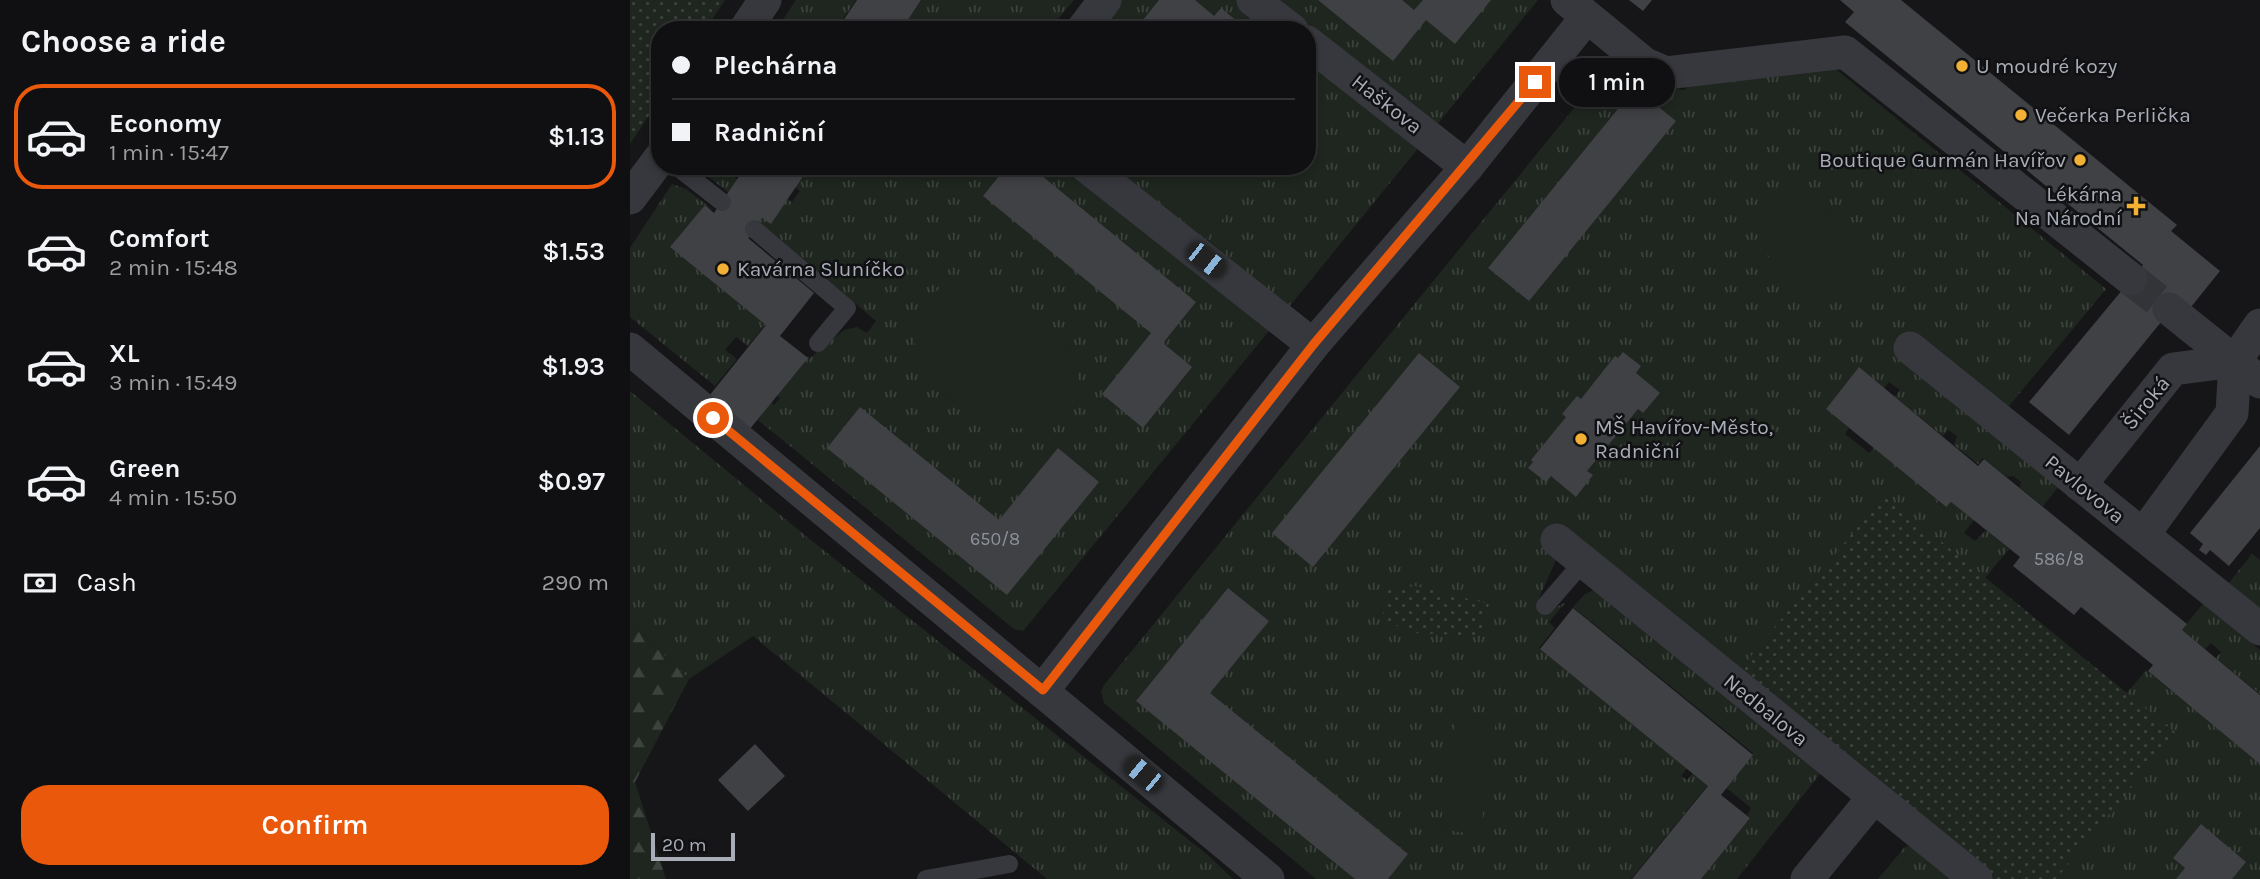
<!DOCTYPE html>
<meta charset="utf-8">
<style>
body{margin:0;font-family:Karla,sans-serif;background:#19191b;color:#f1f3f6;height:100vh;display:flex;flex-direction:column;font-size:26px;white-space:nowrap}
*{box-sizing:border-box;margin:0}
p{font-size:23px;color:#9c9d9f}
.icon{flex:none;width:38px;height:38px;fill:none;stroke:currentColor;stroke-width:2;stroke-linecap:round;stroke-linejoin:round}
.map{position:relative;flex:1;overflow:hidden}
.drawer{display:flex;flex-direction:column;background:#101012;width:630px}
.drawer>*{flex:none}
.top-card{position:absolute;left:21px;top:21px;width:665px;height:154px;border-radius:28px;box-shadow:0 4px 10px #0003,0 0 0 2px #303032;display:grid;align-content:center;height:154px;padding:0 21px;background:#101012}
.scale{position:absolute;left:21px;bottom:18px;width:84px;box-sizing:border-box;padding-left:7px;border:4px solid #a8adb8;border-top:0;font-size:19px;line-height:24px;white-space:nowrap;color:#a8adb8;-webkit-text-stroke:5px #111113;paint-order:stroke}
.end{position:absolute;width:32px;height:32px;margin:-16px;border:9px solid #ea580c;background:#fff;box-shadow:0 0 0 4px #fff}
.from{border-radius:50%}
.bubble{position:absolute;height:49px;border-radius:24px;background:#101012;box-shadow:0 4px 10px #0003,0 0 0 2px #303032;font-size:23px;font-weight:600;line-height:49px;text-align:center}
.car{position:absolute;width:21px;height:42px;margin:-21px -10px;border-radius:9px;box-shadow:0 0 5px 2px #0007;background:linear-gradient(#222 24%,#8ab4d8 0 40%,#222 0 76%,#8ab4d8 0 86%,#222 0)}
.top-card b{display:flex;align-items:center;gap:24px;height:66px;font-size:26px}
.top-card b+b{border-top:2px solid #303032}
.top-card i{width:18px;height:18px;background:#f1f3f6}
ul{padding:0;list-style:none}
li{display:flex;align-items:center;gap:21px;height:105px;margin:0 14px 10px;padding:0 7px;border:4px solid transparent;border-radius:28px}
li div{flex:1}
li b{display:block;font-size:26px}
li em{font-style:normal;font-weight:600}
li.on{border-color:#ea580c}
li>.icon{width:63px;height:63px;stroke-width:1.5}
h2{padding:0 21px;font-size:32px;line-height:84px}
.pay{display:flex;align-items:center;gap:18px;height:77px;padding:0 21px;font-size:26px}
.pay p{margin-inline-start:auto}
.action{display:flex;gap:14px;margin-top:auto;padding:14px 21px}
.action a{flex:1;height:80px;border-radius:28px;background:#ea580c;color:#fff;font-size:28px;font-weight:600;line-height:80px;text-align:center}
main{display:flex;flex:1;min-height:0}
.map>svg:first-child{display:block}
</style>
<main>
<section class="drawer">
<h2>Choose a ride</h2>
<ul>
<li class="on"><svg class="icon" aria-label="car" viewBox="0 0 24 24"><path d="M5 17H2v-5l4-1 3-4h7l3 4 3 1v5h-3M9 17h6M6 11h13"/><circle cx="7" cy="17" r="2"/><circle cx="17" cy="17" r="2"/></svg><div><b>Economy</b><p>1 min · 15:47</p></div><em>$1.13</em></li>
<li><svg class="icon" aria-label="car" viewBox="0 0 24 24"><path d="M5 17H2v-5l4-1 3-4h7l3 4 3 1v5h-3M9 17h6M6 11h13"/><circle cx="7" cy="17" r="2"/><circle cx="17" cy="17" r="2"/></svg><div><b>Comfort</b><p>2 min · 15:48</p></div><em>$1.53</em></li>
<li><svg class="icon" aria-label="car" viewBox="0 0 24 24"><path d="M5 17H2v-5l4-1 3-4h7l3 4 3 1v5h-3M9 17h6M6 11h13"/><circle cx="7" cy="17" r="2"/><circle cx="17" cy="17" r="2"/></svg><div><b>XL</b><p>3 min · 15:49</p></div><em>$1.93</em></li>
<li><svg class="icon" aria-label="car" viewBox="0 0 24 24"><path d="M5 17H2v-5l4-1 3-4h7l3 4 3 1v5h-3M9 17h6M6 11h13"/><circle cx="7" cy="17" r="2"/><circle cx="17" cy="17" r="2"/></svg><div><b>Green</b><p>4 min · 15:50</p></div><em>$0.97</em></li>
</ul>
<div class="pay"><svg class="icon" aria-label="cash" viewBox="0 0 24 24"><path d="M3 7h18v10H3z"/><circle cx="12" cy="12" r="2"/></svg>Cash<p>290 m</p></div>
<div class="action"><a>Confirm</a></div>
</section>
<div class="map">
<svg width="1630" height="879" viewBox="0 0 1630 879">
<defs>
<pattern id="grass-tufts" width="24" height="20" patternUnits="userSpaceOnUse" patternTransform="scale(1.75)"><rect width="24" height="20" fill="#1e261f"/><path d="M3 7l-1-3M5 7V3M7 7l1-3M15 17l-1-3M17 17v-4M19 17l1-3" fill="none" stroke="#3c433d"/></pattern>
<pattern id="forest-firs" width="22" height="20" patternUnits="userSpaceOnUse" patternTransform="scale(1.75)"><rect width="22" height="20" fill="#1e261f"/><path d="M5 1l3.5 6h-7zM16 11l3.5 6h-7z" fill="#3c433d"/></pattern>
<pattern id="park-dots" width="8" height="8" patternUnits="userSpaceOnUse" patternTransform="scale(1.75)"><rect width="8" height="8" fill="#1e261f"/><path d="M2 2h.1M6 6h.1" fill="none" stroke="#3c433d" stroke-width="1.8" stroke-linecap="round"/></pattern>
</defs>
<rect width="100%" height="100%" fill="#161618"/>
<!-- grass -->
<g fill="url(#grass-tufts)">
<polygon points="166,0 226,0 206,29 146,30"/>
<polygon points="291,0 444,0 419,30 270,30"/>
<polygon points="485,0 611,0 648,30 461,30"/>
<polygon points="640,0 908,0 802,131"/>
<polygon points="677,53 790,146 654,313 473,166 677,166"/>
<polygon points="1202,66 1476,289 1374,412 1429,486 1413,506 1390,488 1391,482 1383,476 1377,477 1353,458 1348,464 1324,445 1327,436 1318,430 1313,436 1265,397 1270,390 1259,382 1254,388 1229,368 1196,409 1219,428 1215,434 1239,453 1244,448 1315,507 1321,502 1344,520 1334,533 1345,541 1356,530 1379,549 1355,578 1496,694 1516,670 1630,763 1630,879 1358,879 926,560 907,603 918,612 936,602 919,622 925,628 909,648 1057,768 1051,776 1057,780 1063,773 1078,785 1001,879 686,879 474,703 471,692 474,685 976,69 982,67 1017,87 1056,90 1058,79"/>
<polygon points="71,166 105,166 100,174 107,179 98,192 76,175"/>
<polygon points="179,166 447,166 643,326 393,631 384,629 128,420 141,402 144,405 150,398 147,395 178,356 180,358 214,330 227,327 237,333 246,321 140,231 118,238 132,218 141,223 157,199 162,202 170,191 165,187"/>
<polygon points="42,184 56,189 85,211 75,205 41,246 136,324 118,346 106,337 95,350 107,359 85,386 0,317 0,248"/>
<polygon points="0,391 177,537 579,856 603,879 417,879 123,636 59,679 0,622"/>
<polygon points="1622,554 1630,560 1630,611 1593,590"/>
<polygon points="966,589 1190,774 1107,879 1070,879 1120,817 1117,815 1121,808 1095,787 1123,753 943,607 955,594"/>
<polygon points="1573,604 1630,650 1630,694 1586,658 1591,652 1581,643 1575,649 1551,630"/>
<polygon points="1280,845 1323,879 1248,879 1274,848"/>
</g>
<!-- forest -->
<polygon fill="url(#forest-firs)" points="0,622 59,679 5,782 36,879 0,879"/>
<!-- park -->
<g fill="url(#park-dots)">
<polygon points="0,0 95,0 75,30 30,30 30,99 0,144"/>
<polygon points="1254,495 1546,733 1426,879 1360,879 1107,673"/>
<polygon points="785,586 859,604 849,636 785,633 752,620 758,589"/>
</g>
<!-- pitch -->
<g fill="#1e261f">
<polygon points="556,166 636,166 576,239 528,200"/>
<path d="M1169,190L1218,226L1234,245L1243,273C1239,280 1235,291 1228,295C1178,330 1063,197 1169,190Z"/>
<path d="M349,279C393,296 442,329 448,378C449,387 448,402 443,410C438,417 429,423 423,428C405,428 382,431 364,424C290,397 234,290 349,279Z"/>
<polygon points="826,715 866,720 850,835 810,829"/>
</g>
<!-- building -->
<g fill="#404145">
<polygon points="227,0 291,0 271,30 207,30"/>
<polygon points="529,0 565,0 584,16 591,8 618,30 505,30"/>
<polygon points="688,0 772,0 784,10 793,0 861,0 825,44 796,20 763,61"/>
<polygon points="999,0 1022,0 1013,11"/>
<polygon points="1210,0 1271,0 1547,225 1541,231 1590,271 1561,307 1536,316 1439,435 1399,402 1513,265 1215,22 1224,12"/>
<polygon points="677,81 687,85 687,93 685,107 677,120"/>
<polygon points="1005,88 1046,121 899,301 858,268"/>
<polygon points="116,166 180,166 141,224 132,218 118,238 184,293 150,336 178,358 119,430 79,396 136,325 40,247 75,205 84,213"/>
<polygon points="377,166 400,166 566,302 533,343 562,367 513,428 472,394 521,333 353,196"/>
<polygon points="993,352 1011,366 1006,373 1030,393 1013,413 1008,409 957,471 963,475 946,497 921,476 916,482 898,468 903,462 901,460 936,417 932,414 947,396 951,399 985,356 988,358"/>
<polygon points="789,353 830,387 683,567 642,533"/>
<polygon points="1229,367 1348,466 1354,459 1557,624 1552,630 1630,695 1630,764 1518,671 1523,665 1451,607 1444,615 1383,566 1390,557 1321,502 1316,507 1196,409"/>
<polygon points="230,407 369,520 428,448 469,482 377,595 197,448"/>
<polygon points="1630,446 1630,528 1599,566 1580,550 1576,555 1569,550 1573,544 1560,533"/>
<polygon points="598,588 639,621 580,693 778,854 758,879 725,879 506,701"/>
<polygon points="943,608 1123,755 1091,795 1120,818 1071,879 1002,879 1078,786 910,649"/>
<polygon points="125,744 155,776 118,811 88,780"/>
<polygon points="1571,824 1616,862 1602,879 1546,879 1555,868 1543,858"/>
</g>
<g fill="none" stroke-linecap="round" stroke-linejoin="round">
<!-- street-tunnel -->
<polyline stroke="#333438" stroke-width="33" stroke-dasharray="33 17" stroke-linecap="butt" points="1501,279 1539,309"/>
<!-- lane -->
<g stroke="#37383d" stroke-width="18">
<polyline points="46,166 92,202"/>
<polyline points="124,229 217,308 188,343"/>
<polyline points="915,606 954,561"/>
<polyline points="296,879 379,864"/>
</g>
<!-- street -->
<g stroke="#37383d" stroke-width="33">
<polyline points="623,0 662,30"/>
<polyline points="937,0 1015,64 1036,73 1215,52 1501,279"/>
<polyline points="115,30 135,0"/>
<polyline points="452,30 475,0"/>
<polyline points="677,42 837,167"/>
<polyline points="456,166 683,345"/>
<polyline points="0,198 30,158"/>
<polyline points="1539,309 1630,382"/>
<polyline points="1280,348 1630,629"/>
<polyline points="0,349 638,879"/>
<polyline points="1450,485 1543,369 1605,361"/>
<polyline points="1513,535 1602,413 1605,361 1630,325"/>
<polyline points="927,540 1346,879"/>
<polyline points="413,690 683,345 837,167 956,18"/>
<polyline points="1177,879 1244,797"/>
</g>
</g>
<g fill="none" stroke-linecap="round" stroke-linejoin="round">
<!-- route -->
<polyline stroke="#ea580c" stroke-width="9" points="83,418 413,690 683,345 905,82"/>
</g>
<!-- markers -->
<g fill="#f2b134" stroke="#111113" stroke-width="2.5">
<circle cx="1332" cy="66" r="7"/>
<circle cx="1391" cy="115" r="7"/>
<circle cx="1450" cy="160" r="7"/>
<path d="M1502.5 195.5h7v7h7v7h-7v7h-7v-7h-7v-7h7z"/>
<circle cx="93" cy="269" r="7"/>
<circle cx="951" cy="439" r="7"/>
</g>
<g text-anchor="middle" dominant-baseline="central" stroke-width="5" stroke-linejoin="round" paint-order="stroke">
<!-- number labels -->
<g font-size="18" fill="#8e929b">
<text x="365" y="539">650/8</text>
<text x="1429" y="559">586/8</text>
</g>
<!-- poi labels -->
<g font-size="21" fill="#a8adb8" stroke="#111113" text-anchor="start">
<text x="1346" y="66">U moudré kozy</text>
<text x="1405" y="115">Večerka Perlička</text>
<text x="1436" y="160" text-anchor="end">Boutique Gurmán Havířov</text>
<text x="1492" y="194" text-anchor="end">Lékárna<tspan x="1492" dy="24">Na Národní</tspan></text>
<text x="107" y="269">Kavárna Sluníčko</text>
<text x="965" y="427">MŠ Havířov-Město,<tspan x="965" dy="24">Radniční</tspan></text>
</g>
<!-- street labels -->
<g font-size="21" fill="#a8adb8" stroke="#111113">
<text transform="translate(757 104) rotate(38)">Haškova</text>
<text transform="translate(1516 403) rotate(-51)">Široká</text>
<text transform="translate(1455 489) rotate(39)">Pavlovova</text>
<text transform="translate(1136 710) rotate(39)">Nedbalova</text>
</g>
</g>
</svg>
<div class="scale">20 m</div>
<i class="end from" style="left:83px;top:418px"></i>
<i class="end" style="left:905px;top:82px"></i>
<div class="bubble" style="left:929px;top:58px;width:116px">1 min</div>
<i class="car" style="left:576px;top:260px;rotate:128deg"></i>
<i class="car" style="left:513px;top:774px;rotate:310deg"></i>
<div class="top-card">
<b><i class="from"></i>Plechárna</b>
<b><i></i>Radniční</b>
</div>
</div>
</main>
